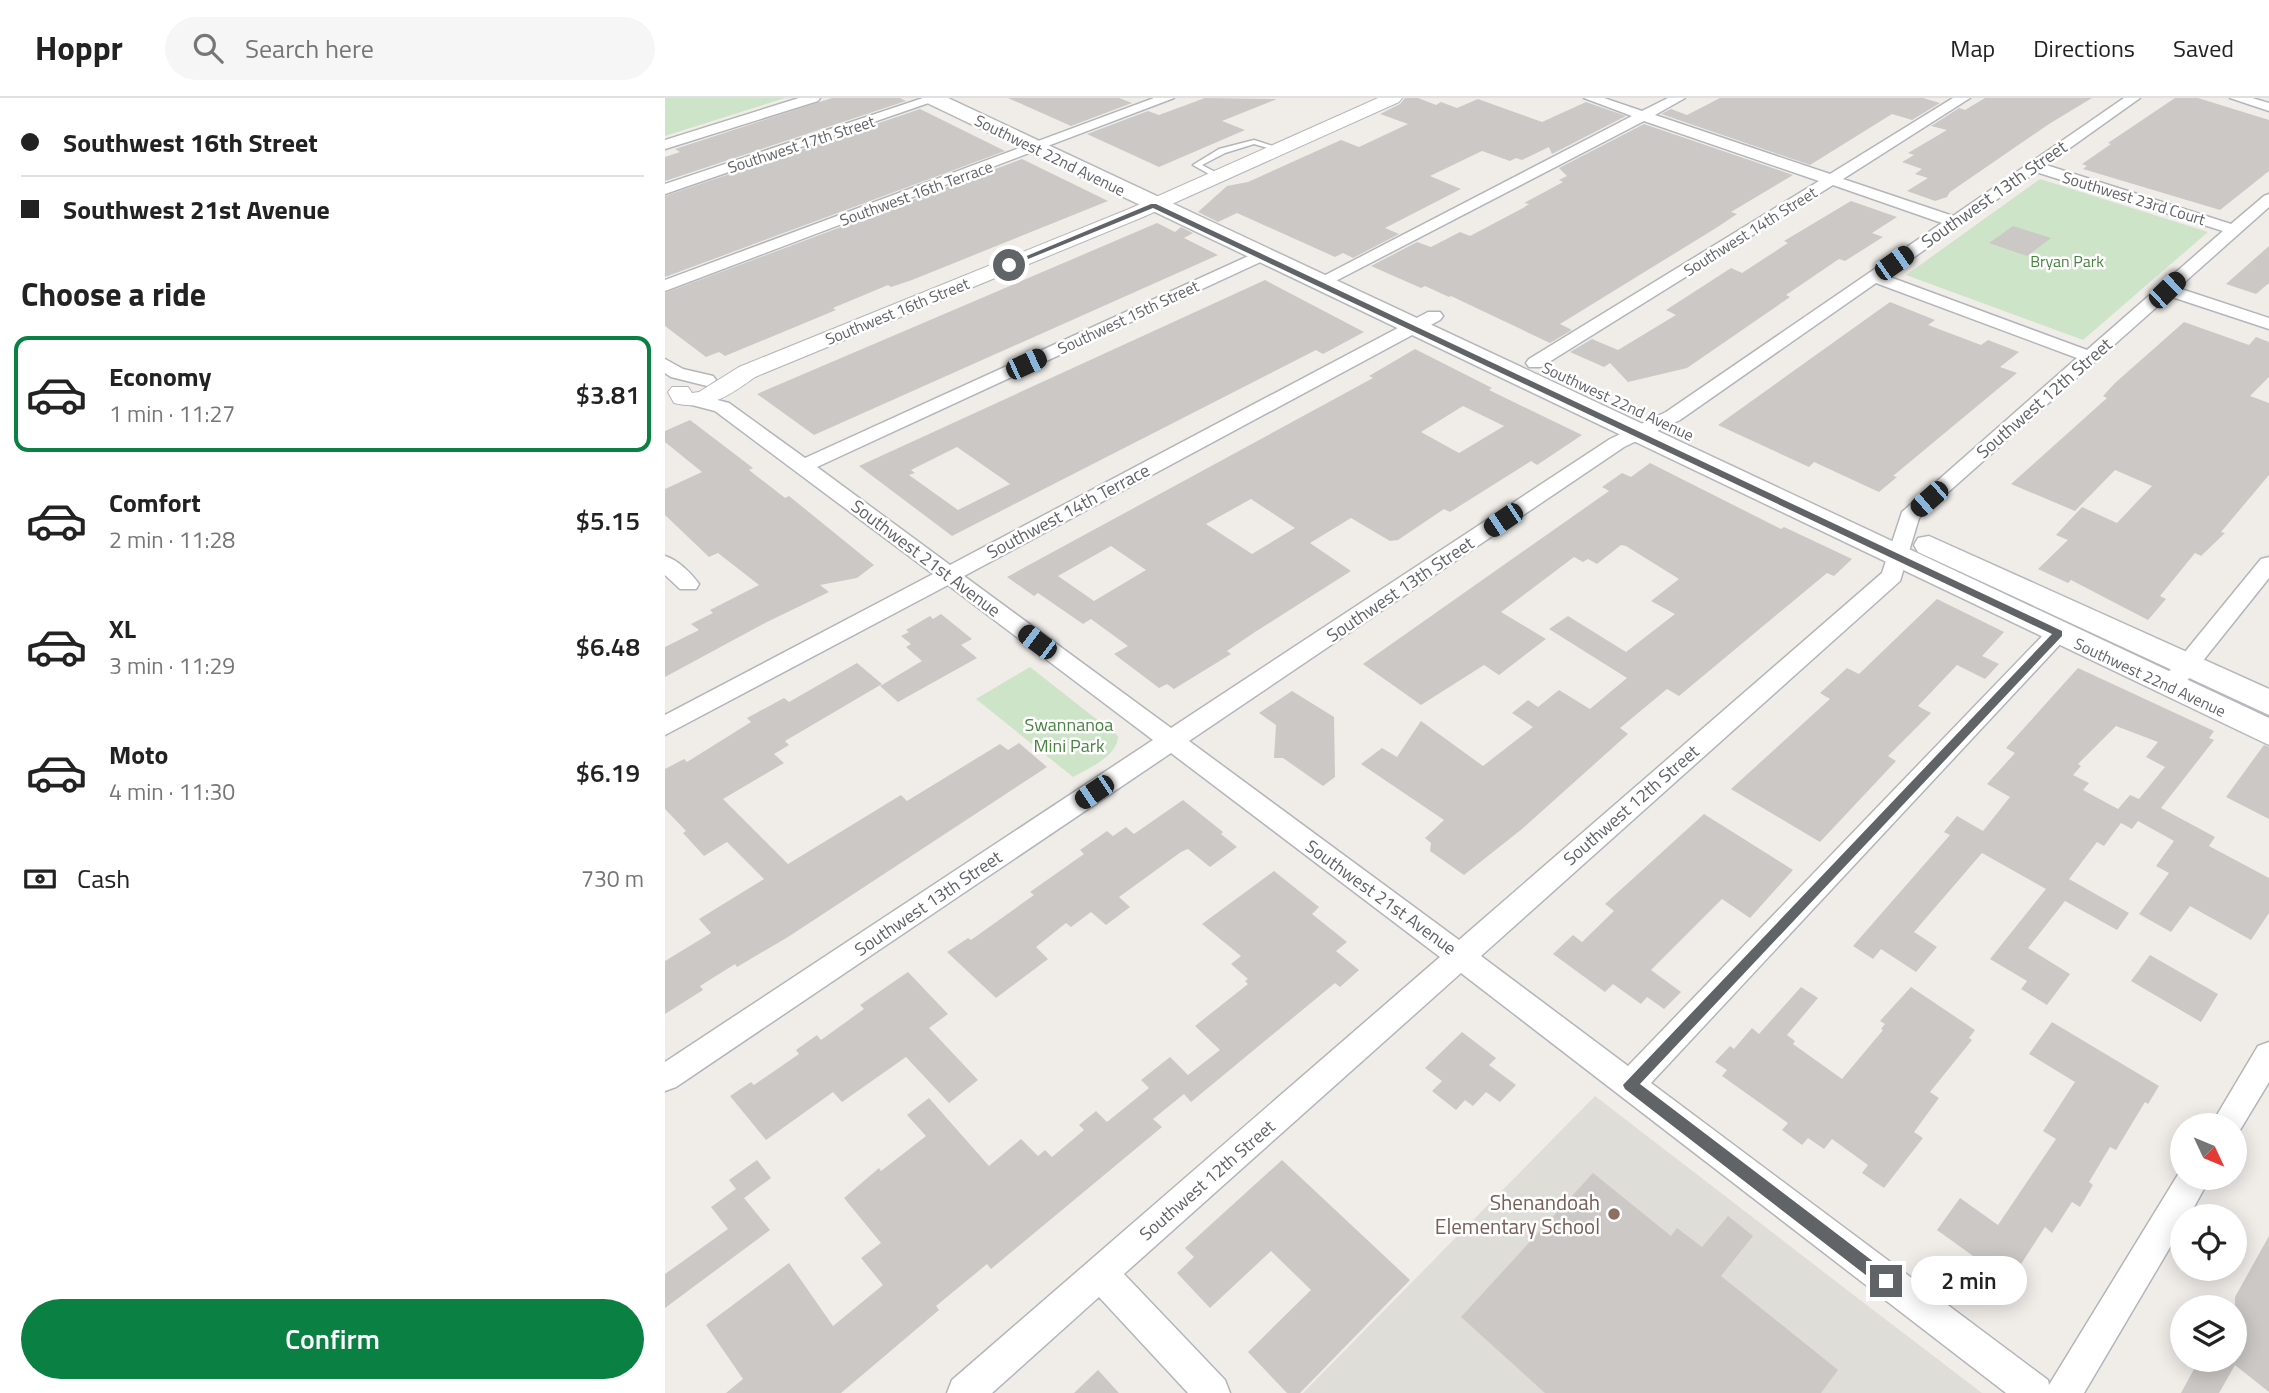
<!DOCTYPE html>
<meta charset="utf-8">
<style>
body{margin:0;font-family:"Titillium Web",sans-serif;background:#f6f6f6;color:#222;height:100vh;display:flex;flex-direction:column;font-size:26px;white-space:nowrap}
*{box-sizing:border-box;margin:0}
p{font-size:23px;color:#767676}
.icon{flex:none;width:38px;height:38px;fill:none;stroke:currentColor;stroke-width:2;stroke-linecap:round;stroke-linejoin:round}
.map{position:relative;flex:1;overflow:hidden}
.details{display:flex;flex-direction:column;background:#fff;width:665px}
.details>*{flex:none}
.top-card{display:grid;align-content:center;height:154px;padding:0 21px;background:#fff}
.needle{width:46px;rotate:134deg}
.fabs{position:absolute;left:1505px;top:1015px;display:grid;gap:14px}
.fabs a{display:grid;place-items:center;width:77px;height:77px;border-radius:50%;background:#fff;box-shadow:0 4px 18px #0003;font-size:35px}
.end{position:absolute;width:32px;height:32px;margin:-16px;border:9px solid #606467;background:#fff;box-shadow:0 0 0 4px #fff}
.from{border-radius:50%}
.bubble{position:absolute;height:49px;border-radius:24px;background:#fff;box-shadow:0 4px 18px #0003;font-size:23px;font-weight:600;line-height:49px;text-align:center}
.car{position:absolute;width:21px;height:42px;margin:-21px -10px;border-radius:9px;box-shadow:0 0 5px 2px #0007;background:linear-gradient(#222 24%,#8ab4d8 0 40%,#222 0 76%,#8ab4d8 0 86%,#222 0)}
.top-card b{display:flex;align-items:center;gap:24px;height:66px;font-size:26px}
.top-card b+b{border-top:2px solid #e0e0e0}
.top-card i{width:18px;height:18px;background:#222}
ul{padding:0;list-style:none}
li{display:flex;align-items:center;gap:21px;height:116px;margin:0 14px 10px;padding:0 7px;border:4px solid transparent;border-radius:14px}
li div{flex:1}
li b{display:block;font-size:26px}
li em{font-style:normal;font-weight:600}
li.current{border-color:#0b8043}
li>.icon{width:63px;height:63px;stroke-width:1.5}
h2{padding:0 21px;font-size:32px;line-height:84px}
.pay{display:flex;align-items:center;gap:18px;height:77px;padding:0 21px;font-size:26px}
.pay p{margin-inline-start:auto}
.primary-button{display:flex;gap:14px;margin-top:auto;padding:14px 21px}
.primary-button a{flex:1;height:80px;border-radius:42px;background:#0b8043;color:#fff;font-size:28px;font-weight:600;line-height:80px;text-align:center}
header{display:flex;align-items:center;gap:42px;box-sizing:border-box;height:98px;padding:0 35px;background:#fff;border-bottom:2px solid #e0e0e0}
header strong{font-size:33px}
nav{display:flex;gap:38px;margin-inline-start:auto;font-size:24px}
.search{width:490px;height:63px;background:#f6f6f6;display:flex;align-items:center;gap:18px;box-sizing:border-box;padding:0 24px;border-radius:38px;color:#767676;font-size:26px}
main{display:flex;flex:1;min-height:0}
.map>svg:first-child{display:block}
</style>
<header>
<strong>Hoppr</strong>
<div class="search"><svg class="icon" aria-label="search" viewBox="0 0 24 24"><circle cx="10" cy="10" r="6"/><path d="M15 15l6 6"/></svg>Search here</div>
<nav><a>Map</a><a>Directions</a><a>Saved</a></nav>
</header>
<main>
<section class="details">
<div class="top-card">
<b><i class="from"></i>Southwest 16th Street</b>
<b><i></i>Southwest 21st Avenue</b>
</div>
<h2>Choose a ride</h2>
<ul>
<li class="current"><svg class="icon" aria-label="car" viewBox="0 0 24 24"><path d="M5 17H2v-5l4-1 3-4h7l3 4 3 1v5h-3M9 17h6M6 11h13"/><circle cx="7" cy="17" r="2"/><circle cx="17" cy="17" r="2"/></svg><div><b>Economy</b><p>1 min · 11:27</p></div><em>$3.81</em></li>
<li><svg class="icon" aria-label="car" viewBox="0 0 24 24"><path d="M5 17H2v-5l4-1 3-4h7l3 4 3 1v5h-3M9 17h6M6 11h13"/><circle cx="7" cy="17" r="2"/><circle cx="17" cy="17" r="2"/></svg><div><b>Comfort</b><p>2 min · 11:28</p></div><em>$5.15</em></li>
<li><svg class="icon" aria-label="car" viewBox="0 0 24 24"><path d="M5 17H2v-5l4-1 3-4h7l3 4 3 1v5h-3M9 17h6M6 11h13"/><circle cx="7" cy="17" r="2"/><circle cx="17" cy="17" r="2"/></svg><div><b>XL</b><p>3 min · 11:29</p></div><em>$6.48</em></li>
<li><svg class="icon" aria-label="car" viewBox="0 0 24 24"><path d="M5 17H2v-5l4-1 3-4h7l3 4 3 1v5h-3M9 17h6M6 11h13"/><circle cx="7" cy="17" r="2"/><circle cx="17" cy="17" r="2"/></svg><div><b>Moto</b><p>4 min · 11:30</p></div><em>$6.19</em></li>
</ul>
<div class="pay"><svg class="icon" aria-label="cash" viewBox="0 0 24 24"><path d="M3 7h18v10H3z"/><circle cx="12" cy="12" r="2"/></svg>Cash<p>730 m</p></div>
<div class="primary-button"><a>Confirm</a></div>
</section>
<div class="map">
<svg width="1604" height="1295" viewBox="0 0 1604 1295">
<rect width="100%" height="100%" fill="#f0ede9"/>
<!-- education -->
<polygon fill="#dfddd7" points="930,998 1186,1195 1317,1295 638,1295"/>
<!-- green -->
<g fill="#cde4c9">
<polygon points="0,0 120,0 0,38"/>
<polygon points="1375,81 1543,134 1418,242 1241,177"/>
<path d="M365,569L453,638C453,658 424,670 408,679L311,601Z"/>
</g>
<!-- building -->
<g fill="#cbc8c5" fill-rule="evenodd">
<polygon points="167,0 235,0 241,3 0,83 0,59 15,54 10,51"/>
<polygon points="343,0 454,0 467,5 406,28"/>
<polygon points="540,0 612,1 557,23 580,32 494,69 422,36 483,13 494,17"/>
<polygon points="740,0 753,0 771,7 776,4 792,10 813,1 877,24 921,4 961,18 887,56 884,49 857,62 851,60 845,63 817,53 765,78 796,91 720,130 734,136 688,160 678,155 670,159 572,115 553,124 533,114 562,88 583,84 676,42 694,49 743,26 715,16 735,6"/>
<polygon points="1055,0 1258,0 1275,5 1247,22 1227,16 1145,67 996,16 1006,11 1022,17"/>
<polygon points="1320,0 1427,0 1384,26 1285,94 1282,99 1270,103 1242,93 1263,80 1250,76 1257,71 1237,64 1249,57 1243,55 1282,32 1266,28 1294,10 1300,12"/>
<polygon points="1510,0 1533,0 1604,22 1604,73 1555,112 1418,71 1422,68 1417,66 1446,46 1443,45"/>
<polygon points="255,11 340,53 0,179 0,98"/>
<polygon points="979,26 1128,77 1066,114 1072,116 1051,130 895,226 907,232 885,245 786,198 784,199 760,188 756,190 706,168 752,144 766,149 795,134 805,138 858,110 864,106 859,105 898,84 894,82 902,78 894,70"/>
<polygon points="357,61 443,103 247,182 226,189 223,187 168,210 171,212 60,258 54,254 41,259 0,228 0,195"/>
<polygon points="1186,103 1232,119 1207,135 1218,139 1180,163 1174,161 1121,197 1125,199 1022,270 963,284 945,265 939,269 905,254 927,241 953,252 1011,217 1001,212 1066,170 1077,175 1123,145 1119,143"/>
<polygon points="492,125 510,134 516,129 528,135 519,140 553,157 149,337 92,296"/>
<polygon points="1348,128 1386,140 1362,158 1324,145"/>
<polygon points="1604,148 1604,185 1591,196 1561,186"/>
<path d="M600,182L699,234L658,256L651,252L287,438L194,368ZM292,349L345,386L293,412L244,377L250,375L246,372Z"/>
<polygon points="1225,204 1270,222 1263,227 1316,247 1323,242 1354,254 1335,269 1352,275 1228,378 1232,379 1214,394 1149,364 1144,369 1053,327"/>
<polygon points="1519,224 1584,247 1591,239 1604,244 1604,279 1585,298 1604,305 1604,377 1556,434 1560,435 1536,458 1530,455 1495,498 1501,501 1483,522 1406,482 1403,485 1373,471 1403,442 1391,437 1417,409 1452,425 1487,388 1450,372 1410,413 1346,386 1442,300 1438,298 1450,285"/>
<path d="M750,251L827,290L824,292L917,337L872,367L866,363L785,414L779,411L733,442L725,443L686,420L645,445L686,473L590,534L562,553L566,556L509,591L502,586L494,590L449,556L463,548L426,521L418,526L373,495L369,498L342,479L708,280L704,278ZM798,308L839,328L794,355L756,334ZM586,401L630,430L587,456L541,426ZM446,448L481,472L429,503L393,478Z"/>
<polygon points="25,322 88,370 84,372 120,400 124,398 209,467 192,480 155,487 164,494 102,524 0,579 0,549 34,532 26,526 48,515 45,512 94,487 53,455 44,459 0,417 0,391 37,374 0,344 0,333"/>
<polygon points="985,365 1116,431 1119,429 1187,461 1169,478 1162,475 1014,598 1002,591 955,630 963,636 857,731 799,777 765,753 766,745 760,740 779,722 696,666 717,650 732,659 756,623 818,668 868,629 847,615 863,602 873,609 894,592 925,611 962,580 884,531 903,518 961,554 1010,516 986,503 1014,481 961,448 956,447 932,466 923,461 918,464 909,459 836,514 881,541 834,577 819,567 756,607 698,566 944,393 937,389 957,375 966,379"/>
<polygon points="1272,501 1339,534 1317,558 1334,566 1320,581 1292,567 1253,608 1266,615 1223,658 1231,663 1155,744 1066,691 1165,601 1155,595 1182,570 1194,576"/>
<polygon points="276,516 307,541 296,547 312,560 233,604 215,588 257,563 241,549 246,546 236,538 244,534 241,532 265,518 268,521"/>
<polygon points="192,565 217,586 120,643 124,647 109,656 119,665 58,701 123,766 236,697 242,703 335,646 343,652 354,645 382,669 123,839 72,869 70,866 35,888 38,892 0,916 0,863 46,835 34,821 99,781 62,744 39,758 18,735 21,733 0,711 0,671 19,661 22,664 86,624 82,620 119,600 124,604"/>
<path d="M1413,570L1549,633L1544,640L1549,642L1496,710L1550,739L1544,748L1604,780V815L1586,842L1525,808L1506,834L1474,816L1504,775L1491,768L1509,743L1473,723L1467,731L1456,725L1439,748L1432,744L1404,781L1464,815L1452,832L1400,803L1363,850L1405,876L1382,907L1356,891L1362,883L1325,861L1381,791L1317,755L1249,834L1272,849L1251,874L1216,851L1208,861L1188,848L1285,737L1279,734L1292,718L1318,733L1345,699L1322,686L1350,655L1341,650ZM1451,628L1493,644L1481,659L1500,669L1474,701L1465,697L1453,711L1418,692L1424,685L1408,677L1416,668L1413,666Z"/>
<polygon points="627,593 669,619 670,679 658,688 618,660 609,660 611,627 594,615"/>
<polygon points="1599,647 1604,649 1604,721 1561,699"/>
<polygon points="518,702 558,734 556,736 572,749 545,769 523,751 516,754 454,799 465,809 441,827 426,814 406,829 401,825 371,849 383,861 331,900 282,854 303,840 306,842 369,797 365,794 419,756 415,752 442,733 448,738 461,729 469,736"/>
<polygon points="1039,716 1128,772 1085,820 1057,801 986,872 1016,894 999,911 982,899 976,906 948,886 940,894 888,856 908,837 917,844 949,813 940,806"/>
<polygon points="609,773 654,809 647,816 682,844 671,853 694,872 675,889 670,885 526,1004 519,996 488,1021 497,1029 326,1171 322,1166 271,1208 274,1212 176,1295 61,1295 78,1281 41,1227 124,1165 168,1228 218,1187 196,1160 216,1145 179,1100 214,1070 216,1073 261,1038 242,1017 264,1000 324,1068 356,1041 373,1058 380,1052 387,1059 419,1032 414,1027 431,1013 442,1024 484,990 476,982 505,959 523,977 555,952 530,928 583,886 580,883 583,881 566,866 576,858 537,826"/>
<polygon points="1485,857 1553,896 1536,924 1466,883"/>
<polygon points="243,874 283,916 264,930 313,982 284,1005 241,959 177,1004 168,994 101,1042 65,998 86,984 89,987 134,956 131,952 152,937 156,942 199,911 195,907"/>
<polygon points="1136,889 1153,900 1122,937 1130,943 1128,946 1177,981 1218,932 1216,931 1220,926 1215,923 1246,889 1310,932 1304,940 1307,942 1265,994 1274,1000 1249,1034 1258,1040 1219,1090 1197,1075 1203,1067 1167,1041 1159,1051 1143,1040 1137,1047 1117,1032 1123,1025 1057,978 1062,972 1050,964 1065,948 1069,951 1087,930 1094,936"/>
<polygon points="1387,924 1494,988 1483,1006 1480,1004 1451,1052 1445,1049 1424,1084 1428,1087 1415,1109 1407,1104 1387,1135 1380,1129 1340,1191 1317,1174 1322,1168 1272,1132 1295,1100 1333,1127 1391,1041 1378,1033 1410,984 1364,956"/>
<polygon points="797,934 831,960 824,967 851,987 835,1004 821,994 808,1008 800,1002 791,1012 767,993 777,983 760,970"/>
<polygon points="92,1062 106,1080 79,1100 105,1132 0,1210 0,1176 63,1131 46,1109 71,1091 64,1082"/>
<polygon points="617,1062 745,1182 635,1295 622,1295 583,1254 646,1192 606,1153 545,1210 512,1175 529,1159 520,1150"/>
<polygon points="928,1075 1006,1138 1012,1130 1037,1149 1063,1118 1088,1138 1056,1178 1173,1272 1156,1295 880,1295 796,1219"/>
<polygon points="1604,1138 1604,1294 1570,1267 1554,1295 1516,1295 1534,1262 1570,1262 1570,1199"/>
<polygon points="433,1272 454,1295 409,1295"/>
</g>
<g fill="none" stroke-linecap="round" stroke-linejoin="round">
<!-- service casing -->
<g stroke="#b3b6b9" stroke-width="3">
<polygon id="service" points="589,42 617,51 613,53 589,46 560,55 537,67 554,76 554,80 551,80 528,67 554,51"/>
</g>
<!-- minor casing -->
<g stroke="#b3b6b9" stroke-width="3">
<g id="minor">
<polygon points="134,0 155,0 153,3 0,51 0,42"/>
<polygon points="258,0 278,0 0,96 0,86"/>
<polygon points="489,0 509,0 0,193 0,182"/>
<path d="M919,0H939L977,13L1003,0H1020L990,17L1165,76L1288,0H1305L1178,81L1288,118L1459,0H1475L1381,67L1566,126L1599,98L1604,96V109L1513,190L1604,220V231L1504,198L1254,420L1235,483L816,858L963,968L1385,530L1393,527L1401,530L1404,535L1401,540L986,985L1383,1282L1384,1287L1517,1070V1080H1545L1524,1118H1517V1129L1419,1295H1341L796,875L459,1176L560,1282L565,1295H523L434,1199L327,1295H282L287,1282L775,859L506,655L11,989L0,993V964L488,642L283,487L0,637V617L268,476L50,313L23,306L21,302L30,296L64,305L140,360L590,155H602L604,158L602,161L152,369L285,467L763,214H775L778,218L775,222L299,478L506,630L945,341L1001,314L1277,125L1168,87L876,269H864L861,265L864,261L1154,83L979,23L659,189H647L645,185L967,18ZM1371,74L1558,133L1422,252L1222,178ZM1211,185L1412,260L1237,414L1217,475L794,842L524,643L959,349L1015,322Z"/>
<polygon points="1565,0 1587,0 1604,5 1604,13"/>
<polygon points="0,261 18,271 48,278 51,282 42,288 6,279 0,275"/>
<path d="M0,458C13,462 26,475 34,486L31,491H15L0,477Z"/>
<polygon points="1604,459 1604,480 1513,594 1505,596 1497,594 1493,588 1497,582 1596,461"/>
<polygon points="1604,944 1604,984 1572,1037 1570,1038 1570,1027 1546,1027 1593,948"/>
</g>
</g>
<!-- tertiary casing -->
<g stroke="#b3b6b9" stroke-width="2">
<path id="tertiary" d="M713,0H737L734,4L478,119L90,279C64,298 42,313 9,305L3,294L7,289H23L27,295L34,294L74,269L464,111Z"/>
</g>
<!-- secondary casing -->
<g stroke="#b5b8bb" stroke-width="3">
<g id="secondary">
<polygon points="257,0 283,0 1604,620 1604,647 260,4"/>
<polygon points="1264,438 1604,591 1604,617 1253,454 1249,447 1253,440"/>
</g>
</g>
<!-- service -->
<use href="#service" fill="#fff" fill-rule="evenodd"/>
<!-- minor -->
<use href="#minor" fill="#fff" fill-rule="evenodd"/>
<!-- tertiary -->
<use href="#tertiary" fill="#fff" fill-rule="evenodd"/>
<!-- secondary -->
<use href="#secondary" fill="#fff" fill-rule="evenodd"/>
</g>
<!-- route -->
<polygon fill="#606467" points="486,106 491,106 1397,533 1397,538 975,986 1226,1177 1228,1183 1226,1188 1221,1190 1215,1188 960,991 958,987 1387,536 488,110 346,168 340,167"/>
<!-- markers -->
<circle fill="#8d6e63" stroke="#fff" stroke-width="2.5" cx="949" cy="1116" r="7"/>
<g text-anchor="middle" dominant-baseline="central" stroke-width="5" stroke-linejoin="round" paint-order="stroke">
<!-- far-street labels -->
<g font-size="16" fill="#606467" stroke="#fff">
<text transform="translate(136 46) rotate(-18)">Southwest 17th Street</text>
<text transform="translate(385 57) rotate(26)">Southwest 22nd Avenue</text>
<text transform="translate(251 95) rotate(-20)">Southwest 16th Terrace</text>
<text transform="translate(1469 100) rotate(17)">Southwest 23rd Court</text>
<text transform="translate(1085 133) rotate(-32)">Southwest 14th Street</text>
<text transform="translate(232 213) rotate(-22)">Southwest 16th Street</text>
<text transform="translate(463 219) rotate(-25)">Southwest 15th Street</text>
<text transform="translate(953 303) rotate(25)">Southwest 22nd Avenue</text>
<text transform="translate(1485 579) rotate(25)">Southwest 22nd Avenue</text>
</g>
<!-- far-park labels -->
<g font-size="16" fill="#498342" stroke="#fff">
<text x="1402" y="163">Bryan Park</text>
</g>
<!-- street labels -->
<g font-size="18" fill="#606467" stroke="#fff">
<text transform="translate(1329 96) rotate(-35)">Southwest 13th Street</text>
<text transform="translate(1379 300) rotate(-41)">Southwest 12th Street</text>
<text transform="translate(403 413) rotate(-28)">Southwest 14th Terrace</text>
<text transform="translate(261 460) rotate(37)">Southwest 21st Avenue</text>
<text transform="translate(735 491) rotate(-34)">Southwest 13th Street</text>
<text transform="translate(966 707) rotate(-41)">Southwest 12th Street</text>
<text transform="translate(716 799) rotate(36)">Southwest 21st Avenue</text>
<text transform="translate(263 805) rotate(-34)">Southwest 13th Street</text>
<text transform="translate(542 1082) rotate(-41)">Southwest 12th Street</text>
</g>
<!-- park labels -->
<g font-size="18" fill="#498342" stroke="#fff">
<text x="404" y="626">Swannanoa<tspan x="404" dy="21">Mini Park</tspan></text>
</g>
<!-- near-education labels -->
<g font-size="21" fill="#785e54" stroke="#fff" text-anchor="end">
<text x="935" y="1104">Shenandoah<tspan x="935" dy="24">Elementary School</tspan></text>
</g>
</g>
</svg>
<div class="fabs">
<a><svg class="needle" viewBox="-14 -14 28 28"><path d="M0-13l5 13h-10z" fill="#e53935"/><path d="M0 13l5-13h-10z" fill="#767676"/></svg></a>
<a><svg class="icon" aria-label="locate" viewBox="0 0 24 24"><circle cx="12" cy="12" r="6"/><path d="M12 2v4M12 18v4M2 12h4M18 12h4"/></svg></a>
<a><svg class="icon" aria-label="layers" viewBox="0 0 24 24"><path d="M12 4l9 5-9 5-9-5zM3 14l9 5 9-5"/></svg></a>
</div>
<i class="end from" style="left:344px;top:167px"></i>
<i class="end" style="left:1221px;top:1183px"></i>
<div class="bubble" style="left:1246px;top:1158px;width:116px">2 min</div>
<i class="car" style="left:1229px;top:165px;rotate:55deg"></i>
<i class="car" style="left:1502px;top:192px;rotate:46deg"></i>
<i class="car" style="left:361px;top:266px;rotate:65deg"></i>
<i class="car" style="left:1264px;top:401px;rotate:229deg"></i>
<i class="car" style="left:838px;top:422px;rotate:236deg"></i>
<i class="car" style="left:372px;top:544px;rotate:307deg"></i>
<i class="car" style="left:429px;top:694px;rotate:236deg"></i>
</div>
</main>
